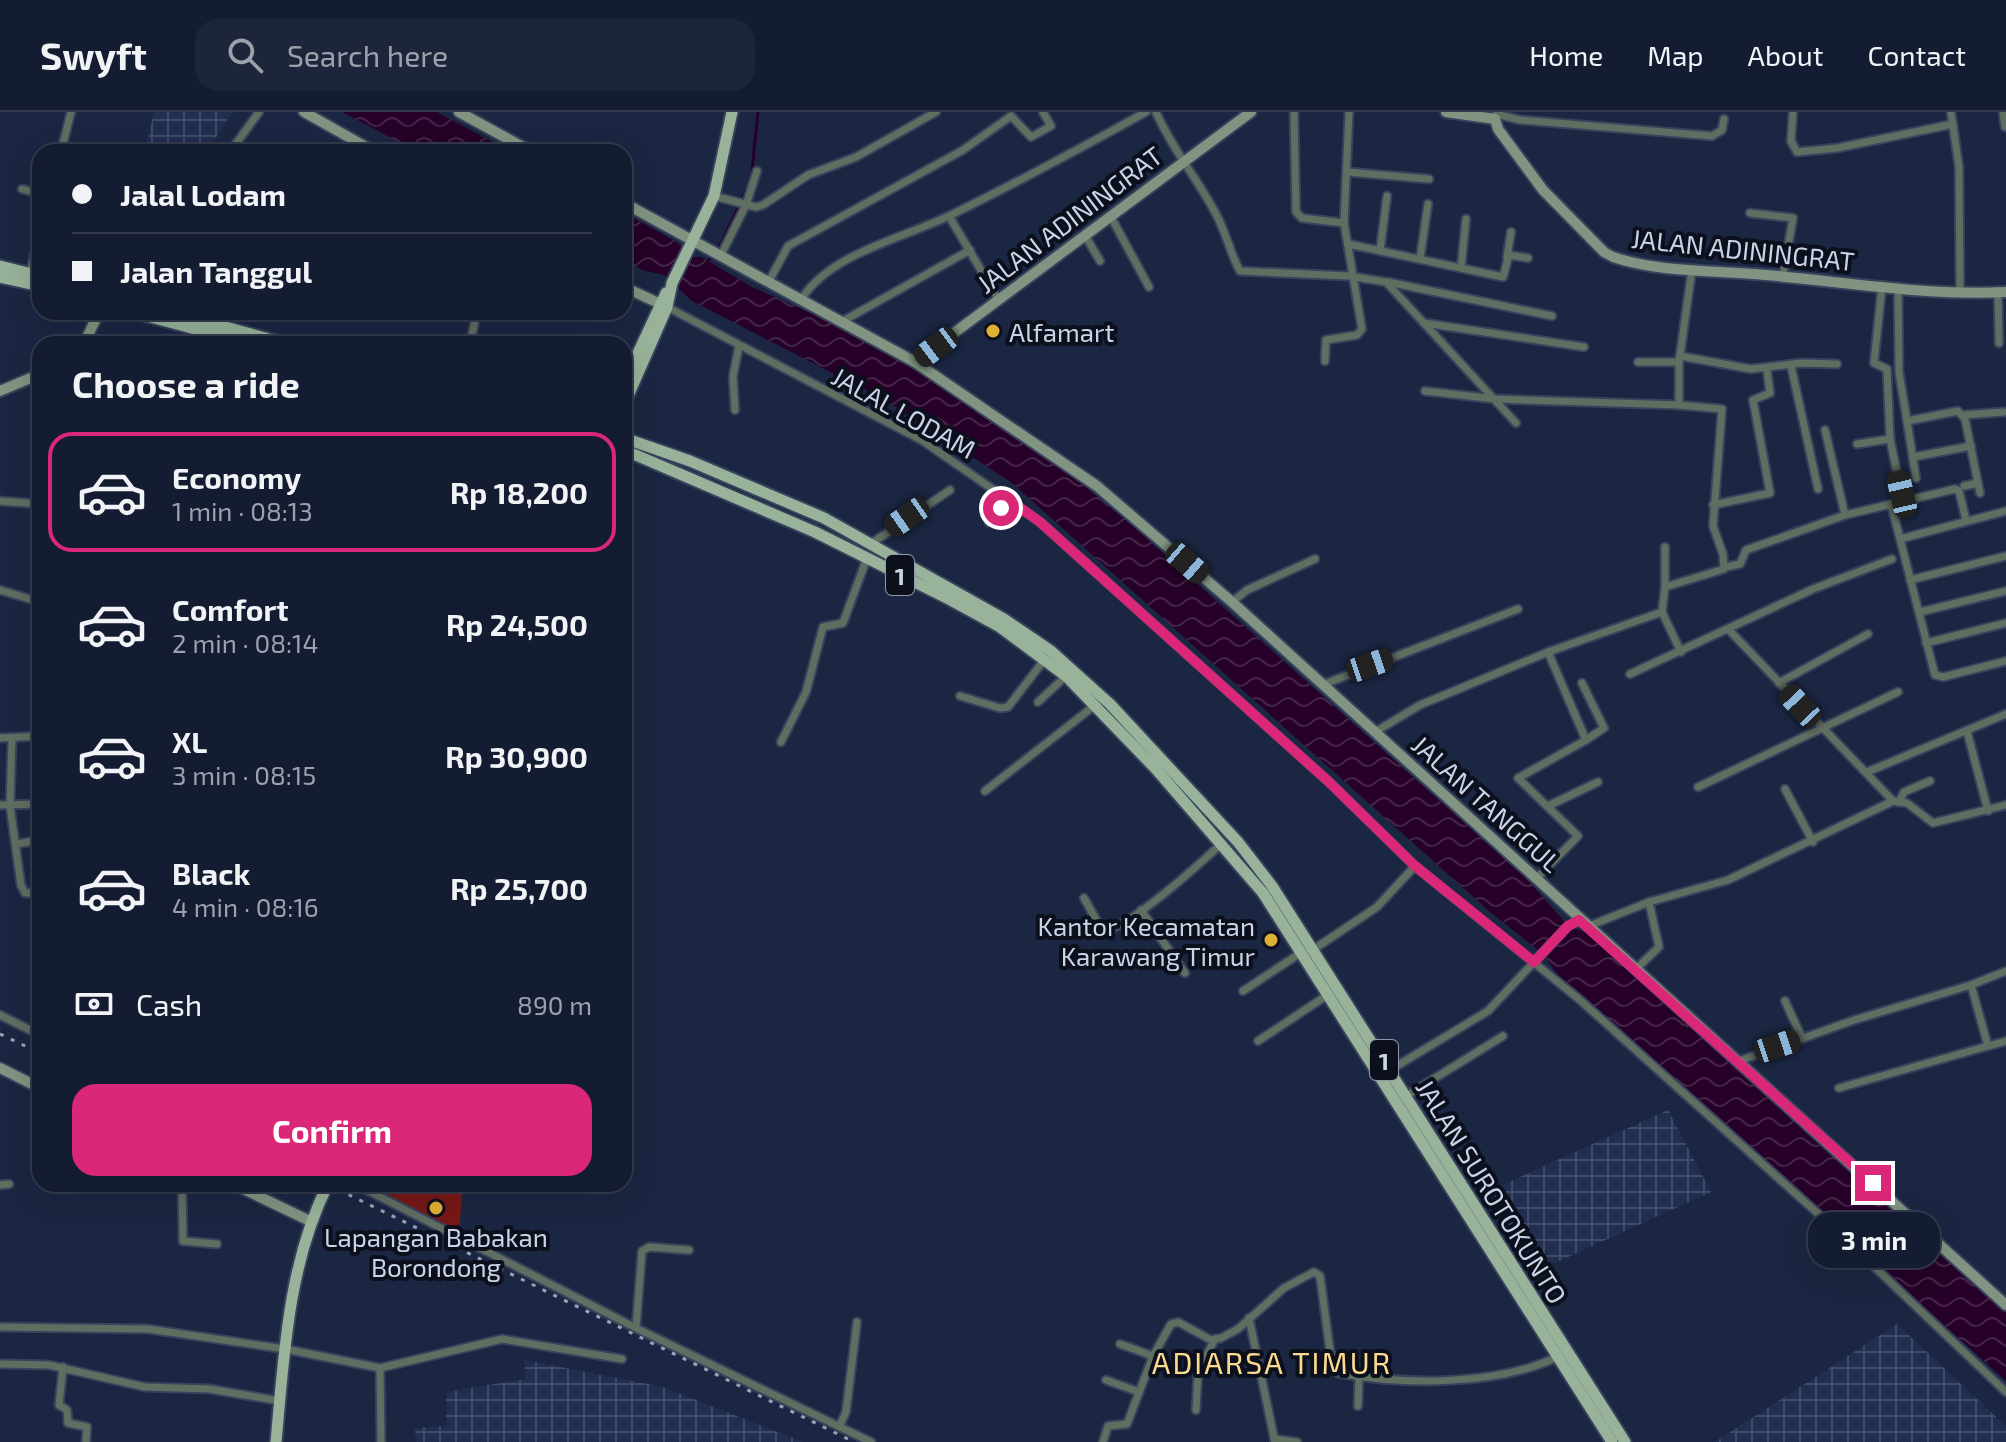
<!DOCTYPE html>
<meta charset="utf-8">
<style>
body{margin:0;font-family:"Exo 2",sans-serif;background:#1d253a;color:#f1f3f6;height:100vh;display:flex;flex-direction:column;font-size:30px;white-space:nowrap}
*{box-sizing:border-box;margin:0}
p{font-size:26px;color:#9da1ac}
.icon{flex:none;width:44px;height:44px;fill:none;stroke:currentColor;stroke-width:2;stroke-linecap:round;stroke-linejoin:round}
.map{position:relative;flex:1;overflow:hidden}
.sheet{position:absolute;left:32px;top:224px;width:600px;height:856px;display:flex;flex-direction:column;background:#141c32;border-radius:24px;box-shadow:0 8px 32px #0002,0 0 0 2px #333a4d}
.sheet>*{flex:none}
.top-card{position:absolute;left:32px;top:32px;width:600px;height:176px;border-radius:24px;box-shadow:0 8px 32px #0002,0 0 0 2px #333a4d;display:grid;align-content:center;height:176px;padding:0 40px;background:#141c32}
.end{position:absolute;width:36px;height:36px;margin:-18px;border:10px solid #db2777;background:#fff;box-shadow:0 0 0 4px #fff}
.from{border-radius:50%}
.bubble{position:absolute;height:56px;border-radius:24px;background:#141c32;box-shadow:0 8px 32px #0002,0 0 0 2px #333a4d;font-size:26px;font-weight:700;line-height:56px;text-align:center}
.car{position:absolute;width:24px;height:48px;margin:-24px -12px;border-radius:10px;box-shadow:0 0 6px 2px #0007;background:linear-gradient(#222 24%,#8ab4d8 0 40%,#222 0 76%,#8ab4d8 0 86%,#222 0)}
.top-card b{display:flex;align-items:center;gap:28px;height:76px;font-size:30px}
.top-card b+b{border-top:2px solid #333a4d}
.top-card i{width:20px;height:20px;background:#f1f3f6}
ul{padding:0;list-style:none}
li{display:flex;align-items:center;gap:24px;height:120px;margin:0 16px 12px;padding:0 24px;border:4px solid transparent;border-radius:24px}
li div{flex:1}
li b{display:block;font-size:30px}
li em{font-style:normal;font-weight:700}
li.current{border-color:#db2777}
li>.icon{width:72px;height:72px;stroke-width:1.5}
h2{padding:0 40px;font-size:36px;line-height:96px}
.pay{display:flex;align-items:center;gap:20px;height:88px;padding:0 40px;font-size:30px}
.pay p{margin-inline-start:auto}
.button{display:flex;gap:16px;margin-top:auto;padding:16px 40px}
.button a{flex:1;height:92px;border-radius:24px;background:#db2777;color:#fff;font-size:32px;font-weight:700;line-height:92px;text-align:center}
header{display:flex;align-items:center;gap:48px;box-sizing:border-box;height:112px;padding:0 40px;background:#141c32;border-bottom:2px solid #333a4d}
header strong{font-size:38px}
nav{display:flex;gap:44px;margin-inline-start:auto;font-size:28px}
.search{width:560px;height:72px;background:#1d253a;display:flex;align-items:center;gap:20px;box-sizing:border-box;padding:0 28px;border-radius:24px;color:#9da1ac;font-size:30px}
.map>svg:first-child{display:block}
</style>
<header>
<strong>Swyft</strong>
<div class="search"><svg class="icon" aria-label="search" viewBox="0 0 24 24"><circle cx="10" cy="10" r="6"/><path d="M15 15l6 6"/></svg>Search here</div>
<nav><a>Home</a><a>Map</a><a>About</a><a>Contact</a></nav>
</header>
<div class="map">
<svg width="2006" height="1330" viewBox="0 0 2006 1330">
<defs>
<pattern id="industrial-grid" width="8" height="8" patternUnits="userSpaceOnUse" patternTransform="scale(2)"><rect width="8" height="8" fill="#212e50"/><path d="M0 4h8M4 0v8" fill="none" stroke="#404b69"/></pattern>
<pattern id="water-waves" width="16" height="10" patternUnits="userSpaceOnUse" patternTransform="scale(2)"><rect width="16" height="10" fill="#260028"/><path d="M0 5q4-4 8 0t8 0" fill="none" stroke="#442447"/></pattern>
</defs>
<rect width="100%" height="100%" fill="#1b2642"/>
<!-- industrial -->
<g fill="url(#industrial-grid)">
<polygon points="154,0 232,0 207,40 145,40"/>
<polygon points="1668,998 1711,1080 1533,1161 1491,1078"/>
<polygon points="1897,1212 2006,1314 2006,1330 1715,1330"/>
<polygon points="524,1248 663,1275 803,1330 416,1330 415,1316 446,1314 446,1280 526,1267"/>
</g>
<!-- grass -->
<polygon fill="#771817" points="363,1072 463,1072 459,1120"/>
<!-- water -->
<g fill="url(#water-waves)">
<polygon points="342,0 437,0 511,40 418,40"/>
<polygon points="624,101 675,129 694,145 701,145 752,175 840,214 914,254 1048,344 1127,409 1527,767 1568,814 1590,822 2006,1199 2006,1269 1557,862 1543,842 1490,800 1012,371 887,289 692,189 664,163 645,159 624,148"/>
</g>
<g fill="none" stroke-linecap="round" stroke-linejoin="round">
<!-- stream -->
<g stroke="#260028" stroke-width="3">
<polyline points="751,68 758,0"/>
<polyline points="706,152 722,130 748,75"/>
</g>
<!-- street casing -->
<g stroke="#37425c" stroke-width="11">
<g id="street">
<path d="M1156,0C1172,37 1197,66 1216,102C1226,120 1230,141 1240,159L1349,164L1386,170L1516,311"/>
<polyline points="1294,0 1296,100 1302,106 1344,111"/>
<polyline points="1793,0 1791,29 1797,40 1837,36 1953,12"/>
<polyline points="1951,0 1959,55 1960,181"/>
<polyline points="2003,0 2005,15"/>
<polyline points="1496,2 1520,8 1712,24 1722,18 1724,7"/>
<polyline points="61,40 71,0"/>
<polyline points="230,40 259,0"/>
<polyline points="1348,60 1429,67"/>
<polyline points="22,77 40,82"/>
<polyline points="714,84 756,95 763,93 808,63 856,45 936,0"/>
<polyline points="1750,101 1793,106 1783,164"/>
<polyline points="949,104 998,187"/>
<polyline points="1111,105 1149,175"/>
<polyline points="1086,125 1100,149"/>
<polyline points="1348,132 1503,165 1509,143 1528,146"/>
<polyline points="1380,139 1387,84"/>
<polyline points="720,145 746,93 757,59"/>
<polyline points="1507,145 1511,120"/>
<polyline points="1420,147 1428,92"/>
<polyline points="1461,156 1466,107"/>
<polyline points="30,162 40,118"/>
<polyline points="1388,170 1552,204"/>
<polyline points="768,171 788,134 963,38 1011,4 1031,25 1051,14 1043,0"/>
<polyline points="1882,174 1874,251 1887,257 1890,327 1903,390"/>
<polyline points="1898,176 1899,260 1907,309"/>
<polyline points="1998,181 1999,231"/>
<path d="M802,186C834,139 906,126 955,101C1020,69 1083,35 1146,0"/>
<polyline points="667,195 923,329 1040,410 1329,670 1415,754 1580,888 1824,1107 2006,1280"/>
<polyline points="843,209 970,138"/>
<polyline points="1424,211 1584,235"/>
<polyline points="470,232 477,200"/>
<polyline points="1680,244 1751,257 1801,251 1837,252"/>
<polyline points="1325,249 1326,228 1357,223 1362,217 1344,111 1349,0"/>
<polyline points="1638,250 1679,250"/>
<polyline points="1791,254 1818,377"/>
<polyline points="1425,279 1495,287 1679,293"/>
<polyline points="735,298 733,264 739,234"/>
<polyline points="1963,303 2004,300"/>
<polyline points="1825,318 1845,403"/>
<polyline points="1857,332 1890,327"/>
<polyline points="1913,345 1971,334"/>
<polyline points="1916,366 1907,309 1958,299 1965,307 1980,381"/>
<polyline points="1964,374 1978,371"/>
<polyline points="0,389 40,392"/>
<polyline points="1891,392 1935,563 1943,565 2006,549"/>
<polyline points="1713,393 1770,381 1753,288 1770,281 1767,258"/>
<polyline points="989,410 1008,387"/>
<polyline points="1900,427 2006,399"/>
<polyline points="872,431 950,378"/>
<polyline points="1665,435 1665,475"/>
<polyline points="1725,455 1740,452 1746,438 1845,403 1955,377 1959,379 1966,408"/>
<polyline points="1910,468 2006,444"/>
<polyline points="0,478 40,490"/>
<polyline points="1232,490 1247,478 1315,447"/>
<polyline points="1662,500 1681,540"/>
<polyline points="1920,500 2006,479"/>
<polyline points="1728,517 1893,689"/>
<polyline points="1926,531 2006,511"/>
<polyline points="1630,562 1813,477 1892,447"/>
<polyline points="1582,571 1604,616 1586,628"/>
<polyline points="1779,571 1868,522"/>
<polyline points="1322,573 1518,497"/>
<polyline points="960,584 1000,596 1008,595 1045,547"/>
<polyline points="1038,590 1066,564"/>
<polyline points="1967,619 1988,699"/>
<polyline points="1375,620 1420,593 1548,540 1662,500 1665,475 1724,457 1723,442 1713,414 1722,297 1679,293 1679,250 1692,157"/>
<polyline points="0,626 40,624"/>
<polyline points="12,626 10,694 21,773 25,781 40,781"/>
<polyline points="781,630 806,580 823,515 843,511 867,446"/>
<polyline points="1867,660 2006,602"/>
<polyline points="1698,675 1898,580"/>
<polyline points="1785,677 1813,730"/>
<polyline points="985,679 1094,594"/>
<polyline points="1899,690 1904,680 1930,669"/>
<polyline points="0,693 40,692"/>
<polyline points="1548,694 1598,670"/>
<polyline points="17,732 40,728"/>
<polyline points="1538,765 1578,724 1518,666 1586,628 1548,540"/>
<path d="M1084,786L1102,818C1123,822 1204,748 1222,731"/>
<polyline points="1141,798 1185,861"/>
<polyline points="1589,814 1649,790 1728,768 1893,689 1907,691 1933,711 2006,693"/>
<polyline points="1314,837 1377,795 1415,754"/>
<polyline points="1636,857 1659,835 1649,790"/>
<polyline points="1971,873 2006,859"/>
<polyline points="1243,879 1302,840"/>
<polyline points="1785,889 1802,926"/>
<polyline points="0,903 40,923"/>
<polyline points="1258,929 1329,882"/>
<polyline points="1988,934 2006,929"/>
<polyline points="1739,949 1854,908 1971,873 1988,934 1839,976"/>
<polyline points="1390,958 1488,899 1568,814 1579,808"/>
<polyline points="1406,984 1503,924"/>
<polyline points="182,1072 183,1129 217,1132"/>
<polyline points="355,1072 636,1216 871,1330"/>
<polyline points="0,1073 9,1072"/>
<polyline points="1249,1206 1275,1330"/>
<polyline points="0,1215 148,1217 285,1237 380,1256 502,1227 622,1247"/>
<polyline points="636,1216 642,1139 649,1135 689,1138"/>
<polyline points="1120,1232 1153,1244"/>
<polyline points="0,1252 49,1253 145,1275 210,1277 280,1289"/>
<polyline points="63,1255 59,1293 67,1298 68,1311 87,1315 86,1330"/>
<polyline points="380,1256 381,1330"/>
<polyline points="1106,1268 1139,1280"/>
<polyline points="1358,1294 1359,1264"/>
<polyline points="1196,1298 1198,1260 1215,1227"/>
<polyline points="839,1315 846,1300 857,1210"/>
<polyline points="1274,1327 1297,1330"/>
<path d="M1103,1330L1108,1314L1127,1312L1153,1244L1171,1212L1178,1210L1211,1228L1221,1226L1238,1217L1284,1176L1314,1160L1320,1164L1330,1239L1338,1261C1403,1273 1497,1274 1557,1245"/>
</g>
</g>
<!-- secondary casing -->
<g stroke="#37425c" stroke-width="14">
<g id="secondary">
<polyline points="304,0 375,40"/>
<polyline points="459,0 532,40"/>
<polyline points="1446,0 1495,7"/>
<path d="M1495,7L1498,17L1543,78L1604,140L1613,145C1660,161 1717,158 1766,163C1846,170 1926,184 2006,180"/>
<polyline points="624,91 915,250 1097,374 1232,490 2006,1193"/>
<polyline points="624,175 667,195"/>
<polyline points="84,232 99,200"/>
<polyline points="915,250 1251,0"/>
<polyline points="0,279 40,262"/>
<polyline points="0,956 40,976"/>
<polyline points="233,1072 312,1110"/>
</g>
</g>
<!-- primary casing -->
<g stroke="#37425c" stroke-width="15">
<g id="primary">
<polyline points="0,154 40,164"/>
<polyline points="0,165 40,174"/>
<polyline points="132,200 251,232"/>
<polyline points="171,200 287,232"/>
<polyline points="624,271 666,181"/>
<polyline points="624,293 667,195 672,171 714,84 732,0"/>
<polyline points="624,326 690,349 824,406 1004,507 1051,539 1110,592 1238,730 1272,774 1625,1330"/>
<polyline points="624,338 815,420 945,485 1000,515 1066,564 1155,656 1263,781 1612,1330"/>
<path d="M276,1330C284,1243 288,1152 328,1072"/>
</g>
</g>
<!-- street -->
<use href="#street" stroke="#606d61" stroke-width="7"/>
<!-- secondary -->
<use href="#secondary" stroke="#809481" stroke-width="10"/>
<!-- primary -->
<use href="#primary" stroke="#98b39a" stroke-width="11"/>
<!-- rail -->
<g stroke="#9aa3b8" stroke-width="3" stroke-dasharray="4 8" stroke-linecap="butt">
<polyline points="0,922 40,941"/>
<polyline points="327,1072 854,1330"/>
</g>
</g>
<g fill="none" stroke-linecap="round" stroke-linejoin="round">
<!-- route -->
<polyline stroke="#db2777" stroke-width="10" points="1001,396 1008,387 1040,410 1329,670 1415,754 1534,850 1568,814 1579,808 1873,1071"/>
</g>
<!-- markers -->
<g fill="#e0b034" stroke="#0b101c" stroke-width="3">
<circle cx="993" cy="219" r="8"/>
<circle cx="1271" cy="828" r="8"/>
<circle cx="436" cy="1096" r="8"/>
</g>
<g text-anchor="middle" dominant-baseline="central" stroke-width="8" stroke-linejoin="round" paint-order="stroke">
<!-- shield labels -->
<g fill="#0b101c" stroke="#9198a9" stroke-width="2">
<rect x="886" y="443" width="28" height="40" rx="6"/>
<rect x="1370" y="928" width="28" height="40" rx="6"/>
</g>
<g font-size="24" font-weight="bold" fill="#cbd3e6">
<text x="900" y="463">1</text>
<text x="1384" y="948">1</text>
</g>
<!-- street labels -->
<g font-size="26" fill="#cbd3e6" stroke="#0b101c">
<text transform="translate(1069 107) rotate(-37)">JALAN ADININGRAT</text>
<text transform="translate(1743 137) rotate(6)">JALAN ADININGRAT</text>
<text transform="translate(904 300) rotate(29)">JALAL LODAM</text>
<text transform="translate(1487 691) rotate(42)">JALAN TANGGUL</text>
<text transform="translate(1492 1079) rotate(58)">JALAN SUROTOKUNTO</text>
</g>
<!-- poi labels -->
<g font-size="26" fill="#cbd3e6" stroke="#0b101c" text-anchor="start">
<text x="1009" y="219">Alfamart</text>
<text x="1255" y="813" text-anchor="end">Kantor Kecamatan<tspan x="1255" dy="30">Karawang Timur</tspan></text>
<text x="436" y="1124" text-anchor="middle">Lapangan Babakan<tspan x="436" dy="30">Borondong</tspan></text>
</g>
<!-- quarter labels -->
<g font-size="30" letter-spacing="2" fill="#fbda90" stroke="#0b101c">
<text x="1272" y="1250">ADIARSA TIMUR</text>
</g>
</g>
</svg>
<i class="end from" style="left:1001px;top:396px"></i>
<i class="end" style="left:1873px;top:1071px"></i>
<div class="bubble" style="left:1808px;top:1100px;width:132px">3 min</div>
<i class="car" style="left:936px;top:235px;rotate:233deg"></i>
<i class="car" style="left:1902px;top:382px;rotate:347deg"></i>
<i class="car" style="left:907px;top:405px;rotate:235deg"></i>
<i class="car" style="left:1187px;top:451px;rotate:131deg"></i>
<i class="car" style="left:1370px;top:553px;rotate:71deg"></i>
<i class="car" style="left:1800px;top:594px;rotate:317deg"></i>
<i class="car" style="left:1777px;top:934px;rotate:72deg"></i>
<div class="top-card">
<b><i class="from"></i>Jalal Lodam</b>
<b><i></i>Jalan Tanggul</b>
</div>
<section class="sheet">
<h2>Choose a ride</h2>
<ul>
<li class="current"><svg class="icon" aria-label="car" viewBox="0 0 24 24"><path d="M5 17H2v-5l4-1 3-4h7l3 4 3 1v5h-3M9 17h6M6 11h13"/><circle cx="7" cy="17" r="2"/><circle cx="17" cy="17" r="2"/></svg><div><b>Economy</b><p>1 min · 08:13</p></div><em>Rp 18,200</em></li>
<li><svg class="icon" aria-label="car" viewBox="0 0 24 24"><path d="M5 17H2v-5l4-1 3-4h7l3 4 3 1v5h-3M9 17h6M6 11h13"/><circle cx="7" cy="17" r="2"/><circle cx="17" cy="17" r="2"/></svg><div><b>Comfort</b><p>2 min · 08:14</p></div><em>Rp 24,500</em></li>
<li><svg class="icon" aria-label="car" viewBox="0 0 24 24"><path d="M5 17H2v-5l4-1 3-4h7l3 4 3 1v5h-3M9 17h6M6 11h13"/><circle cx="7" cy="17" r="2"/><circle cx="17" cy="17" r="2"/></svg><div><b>XL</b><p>3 min · 08:15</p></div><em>Rp 30,900</em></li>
<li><svg class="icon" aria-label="car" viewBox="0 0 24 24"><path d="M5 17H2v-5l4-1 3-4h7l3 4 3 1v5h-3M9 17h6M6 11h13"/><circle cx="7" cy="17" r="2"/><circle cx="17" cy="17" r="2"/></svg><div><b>Black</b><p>4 min · 08:16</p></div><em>Rp 25,700</em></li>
</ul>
<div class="pay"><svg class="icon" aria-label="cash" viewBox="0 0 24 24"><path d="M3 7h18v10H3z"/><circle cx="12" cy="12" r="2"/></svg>Cash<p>890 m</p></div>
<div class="button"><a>Confirm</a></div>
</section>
</div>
